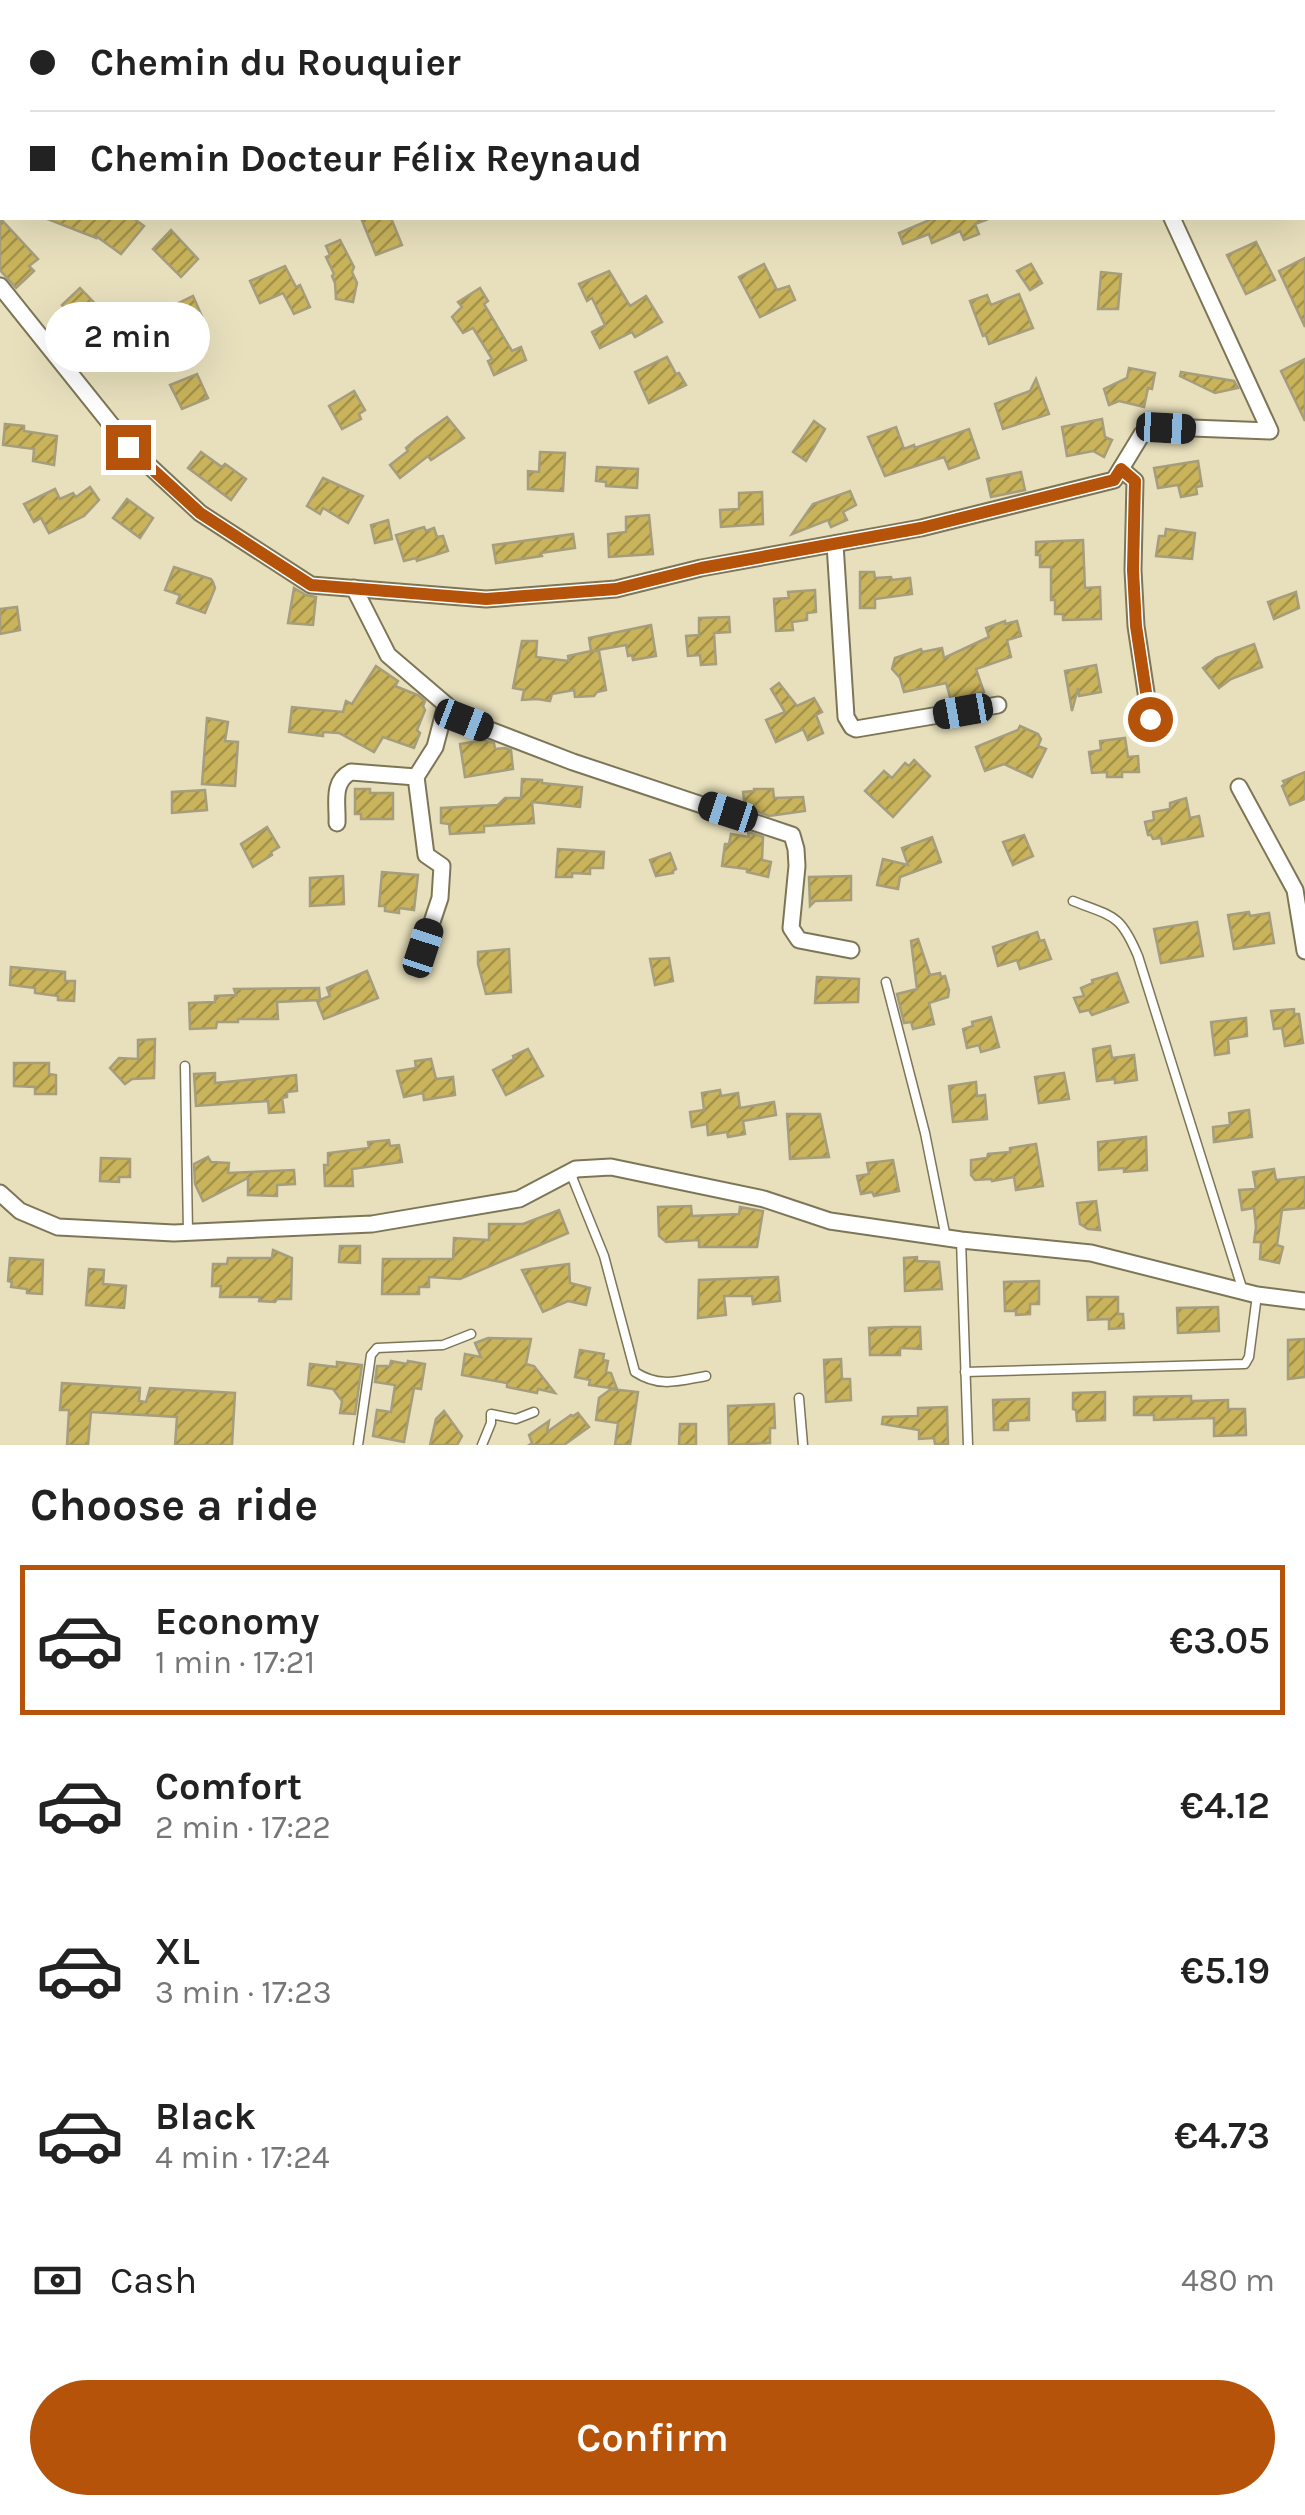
<!DOCTYPE html>
<meta charset="utf-8">
<style>
body{margin:0;font-family:Karla,sans-serif;background:#f2f2f2;color:#222;height:100vh;display:flex;flex-direction:column;font-size:38px;white-space:nowrap}
*{box-sizing:border-box;margin:0}
p{font-size:32px;color:#767676}
.icon{flex:none;width:55px;height:55px;fill:none;stroke:currentColor;stroke-width:2;stroke-linecap:round;stroke-linejoin:round}
.map{position:relative;height:1445px;overflow:hidden}
.drawer{display:flex;flex-direction:column;background:#fff;flex:1}
.drawer>*{flex:none}
.guide{position:absolute;left:0px;top:0px;width:1305px;height:220px;box-shadow:0 10px 40px #0002;display:grid;align-content:center;height:220px;padding:0 30px;background:#fff}
.end{position:absolute;width:45px;height:45px;margin:-22px;border:12px solid #b45309;background:#fff;box-shadow:0 0 0 5px #fff}
.from{border-radius:50%}
.bubble{position:absolute;height:70px;border-radius:35px;background:#fff;box-shadow:0 10px 40px #0002;font-size:32px;font-weight:600;line-height:70px;text-align:center}
.car{position:absolute;width:30px;height:60px;margin:-30px -15px;border-radius:12px;box-shadow:0 0 8px 2px #0007;background:linear-gradient(#222 24%,#8ab4d8 0 40%,#222 0 76%,#8ab4d8 0 86%,#222 0)}
.guide b{display:flex;align-items:center;gap:35px;height:95px;font-size:38px}
.guide b+b{border-top:2px solid #e0e0e0}
.guide i{width:25px;height:25px;background:#222}
ul{padding:0;list-style:none}
li{display:flex;align-items:center;gap:30px;height:150px;margin:0 20px 15px;padding:0 10px;border:5px solid transparent;border-radius:0px}
li div{flex:1}
li b{display:block;font-size:38px}
li em{font-style:normal;font-weight:600}
li.current{border-color:#b45309}
li>.icon{width:90px;height:90px;stroke-width:1.5}
h2{padding:0 30px;font-size:45px;line-height:120px}
.pay{display:flex;align-items:center;gap:25px;height:110px;padding:0 30px;font-size:38px}
.pay p{margin-inline-start:auto}
.cta{display:flex;gap:20px;margin-top:auto;padding:20px 30px}
.cta a{flex:1;height:115px;border-radius:60px;background:#b45309;color:#fff;font-size:40px;font-weight:600;line-height:115px;text-align:center}
.map>svg:first-child{display:block}
</style>
<div class="map">
<svg width="1305" height="1445" viewBox="0 0 1305 1445">
<defs>
<pattern id="building-hatch" width="6" height="6" patternUnits="userSpaceOnUse" patternTransform="scale(2.5)"><rect width="6" height="6" fill="#c9b45b"/><path d="M-1 1l2-2M0 6l6-6M5 7l2-2" fill="none" stroke="#a3924a"/></pattern>
</defs>
<rect width="100%" height="100%" fill="#e8e0bd"/>
<!-- building -->
<g fill="url(#building-hatch)" stroke="#a59d7b" stroke-width="2.5">
<polygon points="0,218 38,259 29,266 34,271 16,288 0,270"/>
<polygon points="45,218 133,218 144,226 121,254 96,236 96,238"/>
<polygon points="361,218 391,218 402,245 376,255"/>
<polygon points="934,218 991,218 975,224 979,234 964,240 960,231 932,243 929,234 903,244 899,233"/>
<polygon points="171,230 198,259 181,277 153,249"/>
<polygon points="340,240 354,267 352,272 357,283 353,302 336,299 335,283 332,276 334,274 326,257 330,255 326,246"/>
<polygon points="1256,242 1275,280 1246,294 1227,255"/>
<polygon points="1305,258 1305,327 1279,271"/>
<polygon points="764,264 777,290 789,286 795,300 760,317 739,277"/>
<polygon points="1031,264 1042,283 1030,290 1017,271"/>
<polygon points="285,266 296,287 300,285 310,307 294,314 283,293 260,303 250,281"/>
<polygon points="609,271 630,306 646,296 662,322 635,337 632,332 600,348 592,332 605,325 592,298 587,301 579,284"/>
<polygon points="1101,272 1121,274 1118,309 1098,309"/>
<polygon points="80,288 109,318 94,333 88,328 86,330 62,305"/>
<polygon points="480,288 488,301 484,304 512,351 521,347 526,360 494,375 488,361 492,359 473,328 463,333 452,317 462,307 458,302"/>
<polygon points="1019,294 1033,328 989,344 986,335 983,336 970,301 987,295 991,305"/>
<polygon points="193,296 204,321 184,331 179,319 173,322 166,309"/>
<polygon points="667,357 676,374 679,373 686,385 649,403 635,372"/>
<polygon points="1305,359 1305,421 1281,371"/>
<polygon points="1129,368 1155,373 1152,389 1148,388 1144,407 1119,401 1109,405 1104,389 1127,378"/>
<polygon points="1181,372 1234,381 1238,388 1215,393 1180,376"/>
<polygon points="197,374 208,398 182,409 170,385"/>
<polygon points="1036,379 1049,414 1003,429 995,404 1030,391"/>
<polygon points="354,391 365,410 359,414 361,419 342,429 329,406"/>
<polygon points="447,417 464,438 431,460 428,456 400,478 390,465 408,451 406,448 416,439"/>
<polygon points="1102,419 1105,437 1112,440 1104,457 1093,451 1067,456 1062,427"/>
<polygon points="814,421 825,429 806,461 793,452"/>
<polygon points="5,424 24,426 24,431 57,436 54,465 33,461 34,449 3,445"/>
<polygon points="896,427 904,449 914,445 915,448 969,429 979,458 949,469 944,457 885,476 868,437"/>
<polygon points="201,452 222,467 225,464 246,479 231,500 188,468"/>
<polygon points="540,452 565,453 563,491 528,489 528,471 539,472"/>
<polygon points="1198,461 1202,486 1196,487 1197,494 1181,497 1178,485 1158,488 1154,468"/>
<polygon points="597,467 638,469 637,488 606,486 606,482 596,481"/>
<polygon points="1021,472 1025,490 991,497 987,479"/>
<polygon points="323,478 363,496 348,523 323,508 320,514 307,506"/>
<polygon points="90,487 99,500 84,516 49,533 41,518 34,522 24,504 55,489 60,499 73,493 76,497"/>
<polygon points="850,491 856,505 843,512 847,520 831,527 828,520 792,534 813,504"/>
<polygon points="762,492 763,524 721,527 720,510 739,509 739,493"/>
<polygon points="127,499 153,518 140,538 113,518"/>
<polygon points="649,515 653,554 609,557 608,534 626,532 626,517"/>
<polygon points="388,520 392,539 375,543 371,525"/>
<polygon points="424,527 426,531 434,528 437,537 443,536 448,551 417,561 416,558 404,561 396,535"/>
<polygon points="1166,529 1195,533 1192,559 1156,556 1159,536 1165,536"/>
<polygon points="573,534 575,548 541,553 542,556 496,563 493,545"/>
<polygon points="1083,540 1085,588 1100,587 1101,619 1063,620 1063,614 1055,614 1055,600 1051,600 1051,567 1040,567 1040,555 1036,555 1036,542"/>
<polygon points="174,567 211,579 213,582 215,588 205,613 177,603 180,595 165,590"/>
<polygon points="860,572 874,572 875,578 891,577 892,580 910,578 912,594 875,599 875,608 860,608"/>
<polygon points="294,588 306,595 316,597 313,625 288,623"/>
<polygon points="815,590 816,612 807,613 807,620 792,622 793,630 776,631 774,599 789,598 788,592"/>
<polygon points="1296,592 1299,608 1274,619 1268,602"/>
<polygon points="17,607 20,630 0,634 0,609"/>
<polygon points="729,617 730,632 714,633 716,664 701,665 700,655 688,656 686,636 699,635 699,618"/>
<polygon points="1005,621 1005,624 1017,621 1021,636 1007,640 1011,657 976,669 984,692 951,700 946,683 904,692 900,678 892,669 895,658 921,649 922,652 942,648 944,658 989,637 986,628"/>
<polygon points="651,625 656,656 633,660 632,655 628,656 626,645 592,651 599,651 606,690 597,692 594,696 575,697 574,690 552,694 550,701 537,699 522,700 524,690 513,688 522,641 537,641 536,657 569,661 568,656 591,651 589,638"/>
<polygon points="1254,644 1262,667 1231,679 1219,688 1203,668 1216,658"/>
<polygon points="1096,665 1101,692 1079,696 1078,688 1072,711 1065,671"/>
<polygon points="376,666 398,681 395,686 418,695 425,701 423,706 425,710 417,730 420,733 414,748 383,737 374,752 339,733 323,732 323,736 289,732 292,707 343,712 346,701 352,704"/>
<polygon points="779,683 797,706 814,698 822,712 816,715 823,733 808,740 803,729 776,742 766,720 785,712 771,689"/>
<polygon points="207,718 228,722 225,741 238,742 235,786 202,784"/>
<polygon points="1020,726 1038,734 1041,739 1038,746 1046,749 1032,777 1004,764 985,771 976,747 1018,730"/>
<polygon points="1125,738 1128,757 1138,756 1139,772 1122,772 1122,777 1107,777 1107,772 1092,773 1089,752 1101,750 1100,741"/>
<polygon points="484,740 494,743 495,749 505,748 511,750 513,769 465,777 460,744"/>
<polygon points="914,760 930,776 893,817 865,791 884,771 892,778 905,763 909,766"/>
<polygon points="1305,772 1305,799 1290,805 1282,786 1285,784 1283,781"/>
<polygon points="522,779 542,780 542,783 582,787 580,807 532,802 534,823 484,826 484,832 450,834 449,824 441,823 441,808 498,805 505,798 521,798"/>
<polygon points="355,789 370,789 370,793 393,793 393,819 361,819 361,814 355,814"/>
<polygon points="754,789 773,789 774,798 803,797 805,811 769,816 745,807 743,792 754,791"/>
<polygon points="205,790 207,810 172,813 172,792"/>
<polygon points="1186,798 1190,818 1199,816 1203,836 1162,844 1161,838 1153,839 1151,835 1148,835 1145,822 1154,820 1153,812 1170,809 1170,803"/>
<polygon points="267,827 279,847 271,852 272,855 253,867 241,844"/>
<polygon points="748,832 763,837 762,860 771,862 768,877 747,872 747,869 722,866 725,844 729,844 731,834 749,837"/>
<polygon points="1024,835 1033,856 1013,865 1003,842"/>
<polygon points="932,837 941,862 900,877 898,889 877,885 883,859 908,865 902,848"/>
<polygon points="558,849 604,852 603,868 590,868 590,874 572,873 572,877 556,877"/>
<polygon points="670,853 676,869 673,871 673,873 656,876 650,860"/>
<polygon points="382,872 418,875 414,910 399,908 399,913 385,911 385,906 379,906"/>
<polygon points="343,876 344,904 310,906 310,878"/>
<polygon points="851,876 851,900 815,901 810,906 809,877"/>
<polygon points="1249,912 1250,916 1269,913 1274,943 1234,949 1228,915"/>
<polygon points="1197,922 1203,956 1161,963 1154,929"/>
<polygon points="1037,932 1040,941 1044,940 1051,959 1020,969 1017,960 998,966 993,947"/>
<polygon points="918,939 930,975 940,973 941,977 945,976 949,990 948,997 929,1003 934,1024 913,1029 911,1022 904,1023 897,994 917,989 911,941"/>
<polygon points="509,949 511,992 486,994 478,964 478,952"/>
<polygon points="669,958 673,981 655,985 650,959"/>
<polygon points="11,967 65,972 65,981 75,981 74,1001 58,1000 58,996 35,993 35,988 10,985"/>
<polygon points="367,971 378,998 324,1019 317,1001 330,996 327,988"/>
<polygon points="1117,973 1128,1002 1092,1015 1089,1010 1080,1012 1074,998 1084,996 1081,988 1093,983 1092,980"/>
<polygon points="817,977 859,979 858,1002 815,1003"/>
<polygon points="319,988 320,1000 277,1002 278,1019 238,1019 238,1022 217,1022 216,1028 190,1029 189,1003 215,1002 215,996 236,995 234,989"/>
<polygon points="1294,1009 1294,1014 1299,1014 1303,1043 1285,1046 1282,1028 1274,1029 1271,1011"/>
<polygon points="991,1017 999,1047 981,1052 979,1045 967,1048 963,1029 973,1026 972,1022"/>
<polygon points="1246,1018 1247,1036 1228,1039 1229,1053 1215,1055 1211,1022"/>
<polygon points="155,1039 154,1078 132,1079 125,1084 110,1068 119,1058 138,1059 138,1040"/>
<polygon points="1110,1046 1112,1058 1134,1055 1137,1080 1115,1083 1115,1079 1097,1081 1093,1049"/>
<polygon points="528,1049 543,1076 506,1095 493,1070 514,1059 513,1056"/>
<polygon points="431,1059 436,1079 453,1077 455,1095 424,1100 423,1093 404,1097 397,1071 416,1068 415,1061"/>
<polygon points="14,1063 49,1063 49,1074 56,1075 56,1094 35,1094 35,1087 14,1086"/>
<polygon points="215,1073 215,1083 296,1075 297,1091 287,1092 287,1097 282,1098 284,1112 269,1113 268,1101 196,1106 194,1074"/>
<polygon points="1064,1073 1069,1099 1039,1103 1035,1077"/>
<polygon points="976,1082 977,1096 985,1095 987,1119 953,1122 949,1086"/>
<polygon points="720,1090 721,1096 738,1093 740,1108 774,1102 776,1115 743,1121 745,1134 728,1137 727,1132 708,1135 707,1124 692,1127 690,1112 704,1110 702,1093"/>
<polygon points="1249,1110 1252,1137 1214,1142 1213,1127 1230,1125 1229,1113"/>
<polygon points="787,1114 820,1114 829,1157 790,1159"/>
<polygon points="1146,1137 1147,1170 1124,1172 1124,1168 1099,1170 1098,1142"/>
<polygon points="389,1140 390,1146 399,1145 402,1162 352,1169 353,1186 325,1186 324,1165 328,1165 328,1153 369,1148 368,1142"/>
<polygon points="1036,1144 1043,1186 1016,1190 1014,1177 992,1181 991,1179 975,1180 971,1175 971,1160 987,1158 988,1154 1010,1152 1010,1148"/>
<polygon points="208,1157 211,1162 229,1163 228,1173 294,1170 295,1184 277,1185 277,1196 248,1195 248,1178 203,1201 195,1184 194,1164"/>
<polygon points="101,1158 130,1159 130,1177 119,1177 119,1182 100,1181"/>
<polygon points="893,1160 899,1191 874,1196 872,1192 861,1194 857,1176 869,1174 867,1163"/>
<polygon points="1274,1169 1276,1180 1305,1177 1305,1208 1282,1210 1277,1245 1283,1247 1279,1263 1260,1259 1261,1242 1254,1242 1256,1227 1254,1208 1242,1210 1239,1190 1256,1189 1253,1172"/>
<polygon points="1096,1201 1100,1230 1088,1229 1080,1224 1077,1203"/>
<polygon points="691,1206 692,1216 739,1214 740,1207 763,1211 757,1247 699,1247 699,1240 666,1242 659,1236 658,1207"/>
<polygon points="559,1210 568,1233 460,1279 429,1277 429,1287 419,1287 419,1294 382,1294 383,1259 453,1259 454,1238 489,1240 489,1224 523,1224"/>
<polygon points="340,1246 360,1246 360,1263 339,1262"/>
<polygon points="273,1250 292,1258 291,1299 277,1299 275,1302 259,1301 260,1297 220,1297 221,1286 212,1286 213,1264 227,1264 228,1258 272,1258"/>
<polygon points="917,1257 917,1261 939,1262 942,1289 905,1291 904,1258"/>
<polygon points="10,1258 43,1260 42,1294 27,1293 27,1289 11,1287 12,1282 8,1281"/>
<polygon points="569,1264 570,1283 590,1288 586,1305 568,1301 543,1312 522,1270"/>
<polygon points="89,1269 104,1270 103,1284 126,1286 124,1308 86,1305"/>
<polygon points="778,1277 780,1301 753,1304 752,1296 724,1296 726,1315 698,1318 699,1280"/>
<polygon points="1039,1281 1039,1304 1030,1304 1030,1314 1016,1315 1016,1311 1005,1311 1004,1282"/>
<polygon points="1087,1297 1118,1297 1118,1314 1123,1314 1124,1328 1109,1329 1109,1319 1088,1320"/>
<polygon points="1218,1307 1219,1331 1178,1333 1177,1308"/>
<polygon points="893,1327 920,1327 921,1349 900,1348 900,1355 870,1355 869,1328"/>
<polygon points="488,1338 531,1339 526,1364 534,1366 555,1393 538,1389 537,1393 507,1387 507,1383 462,1375 465,1354 481,1357 475,1343"/>
<polygon points="1305,1339 1305,1377 1288,1379 1288,1340"/>
<polygon points="580,1350 604,1354 603,1360 608,1361 606,1372 611,1373 617,1389 589,1385 590,1380 575,1377"/>
<polygon points="841,1359 842,1379 850,1379 851,1400 826,1402 824,1360"/>
<polygon points="391,1361 407,1364 408,1361 425,1364 421,1389 414,1388 404,1442 373,1436 377,1410 391,1412 395,1385 375,1382 377,1366 390,1366"/>
<polygon points="337,1362 362,1365 355,1414 340,1413 342,1401 333,1389 308,1385 310,1364 337,1367"/>
<polygon points="62,1383 140,1388 139,1401 146,1402 150,1388 235,1393 232,1445 175,1445 177,1417 91,1412 88,1445 67,1445 69,1410 60,1410"/>
<polygon points="611,1389 638,1392 630,1445 615,1445 618,1423 596,1420 599,1398"/>
<polygon points="1105,1392 1105,1420 1077,1421 1076,1410 1073,1409 1073,1393"/>
<polygon points="1191,1396 1191,1401 1228,1400 1228,1409 1245,1409 1246,1435 1214,1436 1214,1418 1154,1420 1154,1415 1134,1415 1134,1397"/>
<polygon points="1029,1399 1029,1420 1008,1421 1008,1430 994,1430 993,1400"/>
<polygon points="774,1404 775,1428 770,1428 770,1443 729,1445 728,1406"/>
<polygon points="947,1407 948,1444 935,1444 934,1438 919,1439 919,1430 882,1424 883,1417 918,1416 918,1408"/>
<polygon points="444,1411 462,1436 457,1445 430,1445 436,1419"/>
<polygon points="578,1413 589,1427 564,1445 529,1445 532,1443 529,1435 549,1421 547,1432 571,1415 573,1416"/>
<polygon points="680,1424 696,1424 696,1445 679,1445"/>
</g>
<g fill="none" stroke-linecap="round" stroke-linejoin="round">
<!-- lane casing -->
<g stroke="#7d7656" stroke-width="11">
<g id="lane">
<path d="M1073,901C1113,917 1120,913 1138,956L1243,1291"/>
<polyline points="886,982 925,1133 946,1238"/>
<polyline points="185,1066 188,1232"/>
<path d="M570,1172L604,1256L635,1372C660,1388 678,1381 706,1376"/>
<polyline points="961,1240 968,1445"/>
<polyline points="965,1372 1245,1364 1249,1357 1257,1295"/>
<polyline points="799,1398 803,1445"/>
<polyline points="358,1445 370,1362 371,1355 377,1348 443,1345 471,1334"/>
<polyline points="482,1445 491,1423 491,1414 516,1419 534,1412"/>
</g>
</g>
<!-- street casing -->
<g stroke="#7d7656" stroke-width="19">
<g id="street">
<polyline points="0,286 129,447 200,513 311,585 486,599 616,589 701,568 921,528 1114,480 1142,434 1166,427 1270,431 1172,218"/>
<polyline points="1121,469 1135,481 1133,570 1136,626 1150,719"/>
<polyline points="835,544 846,717 852,727 856,729 998,705"/>
<polyline points="354,588 388,655 464,720 573,762 792,835 796,849 797,866 791,928 799,940 851,950"/>
<polyline points="1239,787 1295,890 1305,951"/>
<path d="M337,823C338,804 331,782 351,772L416,777"/>
<polyline points="423,949 440,898 442,866 426,855 416,777 435,747 446,705"/>
<polyline points="0,1193 20,1211 58,1227 174,1233 372,1224 519,1199 576,1169 611,1167 764,1199 830,1221 961,1240 1091,1253 1257,1295 1305,1301"/>
</g>
</g>
<!-- secondary casing -->
<g stroke="#7d7656" stroke-width="26">
<g id="secondary">
<polyline points="766,2 768,0"/>
<polyline points="0,76 2,76"/>
</g>
</g>
<!-- lane -->
<use href="#lane" stroke="#fff" stroke-width="8"/>
<!-- street -->
<use href="#street" stroke="#fff" stroke-width="15"/>
<!-- secondary -->
<use href="#secondary" stroke="#fff" stroke-width="22"/>
</g>
<g fill="none" stroke-linecap="round" stroke-linejoin="round">
<!-- route -->
<polyline stroke="#b45309" stroke-width="12" points="128,447 200,513 311,585 486,599 616,589 701,568 921,528 1114,480 1121,469 1135,481 1133,570 1136,626 1150,719"/>
</g>
</svg>
<i class="end from" style="left:1150px;top:719px"></i>
<i class="end" style="left:128px;top:447px"></i>
<div class="bubble" style="left:45px;top:302px;width:165px">2 min</div>
<i class="car" style="left:1166px;top:428px;rotate:93deg"></i>
<i class="car" style="left:963px;top:711px;rotate:260deg"></i>
<i class="car" style="left:464px;top:720px;rotate:111deg"></i>
<i class="car" style="left:728px;top:812px;rotate:288deg"></i>
<i class="car" style="left:423px;top:948px;rotate:18deg"></i>
<div class="guide">
<b><i class="from"></i>Chemin du Rouquier</b>
<b><i></i>Chemin Docteur Félix Reynaud</b>
</div>
</div>
<section class="drawer">
<h2>Choose a ride</h2>
<ul>
<li class="current"><svg class="icon" aria-label="car" viewBox="0 0 24 24"><path d="M5 17H2v-5l4-1 3-4h7l3 4 3 1v5h-3M9 17h6M6 11h13"/><circle cx="7" cy="17" r="2"/><circle cx="17" cy="17" r="2"/></svg><div><b>Economy</b><p>1 min · 17:21</p></div><em>€3.05</em></li>
<li><svg class="icon" aria-label="car" viewBox="0 0 24 24"><path d="M5 17H2v-5l4-1 3-4h7l3 4 3 1v5h-3M9 17h6M6 11h13"/><circle cx="7" cy="17" r="2"/><circle cx="17" cy="17" r="2"/></svg><div><b>Comfort</b><p>2 min · 17:22</p></div><em>€4.12</em></li>
<li><svg class="icon" aria-label="car" viewBox="0 0 24 24"><path d="M5 17H2v-5l4-1 3-4h7l3 4 3 1v5h-3M9 17h6M6 11h13"/><circle cx="7" cy="17" r="2"/><circle cx="17" cy="17" r="2"/></svg><div><b>XL</b><p>3 min · 17:23</p></div><em>€5.19</em></li>
<li><svg class="icon" aria-label="car" viewBox="0 0 24 24"><path d="M5 17H2v-5l4-1 3-4h7l3 4 3 1v5h-3M9 17h6M6 11h13"/><circle cx="7" cy="17" r="2"/><circle cx="17" cy="17" r="2"/></svg><div><b>Black</b><p>4 min · 17:24</p></div><em>€4.73</em></li>
</ul>
<div class="pay"><svg class="icon" aria-label="cash" viewBox="0 0 24 24"><path d="M3 7h18v10H3z"/><circle cx="12" cy="12" r="2"/></svg>Cash<p>480 m</p></div>
<div class="cta"><a>Confirm</a></div>
</section>
